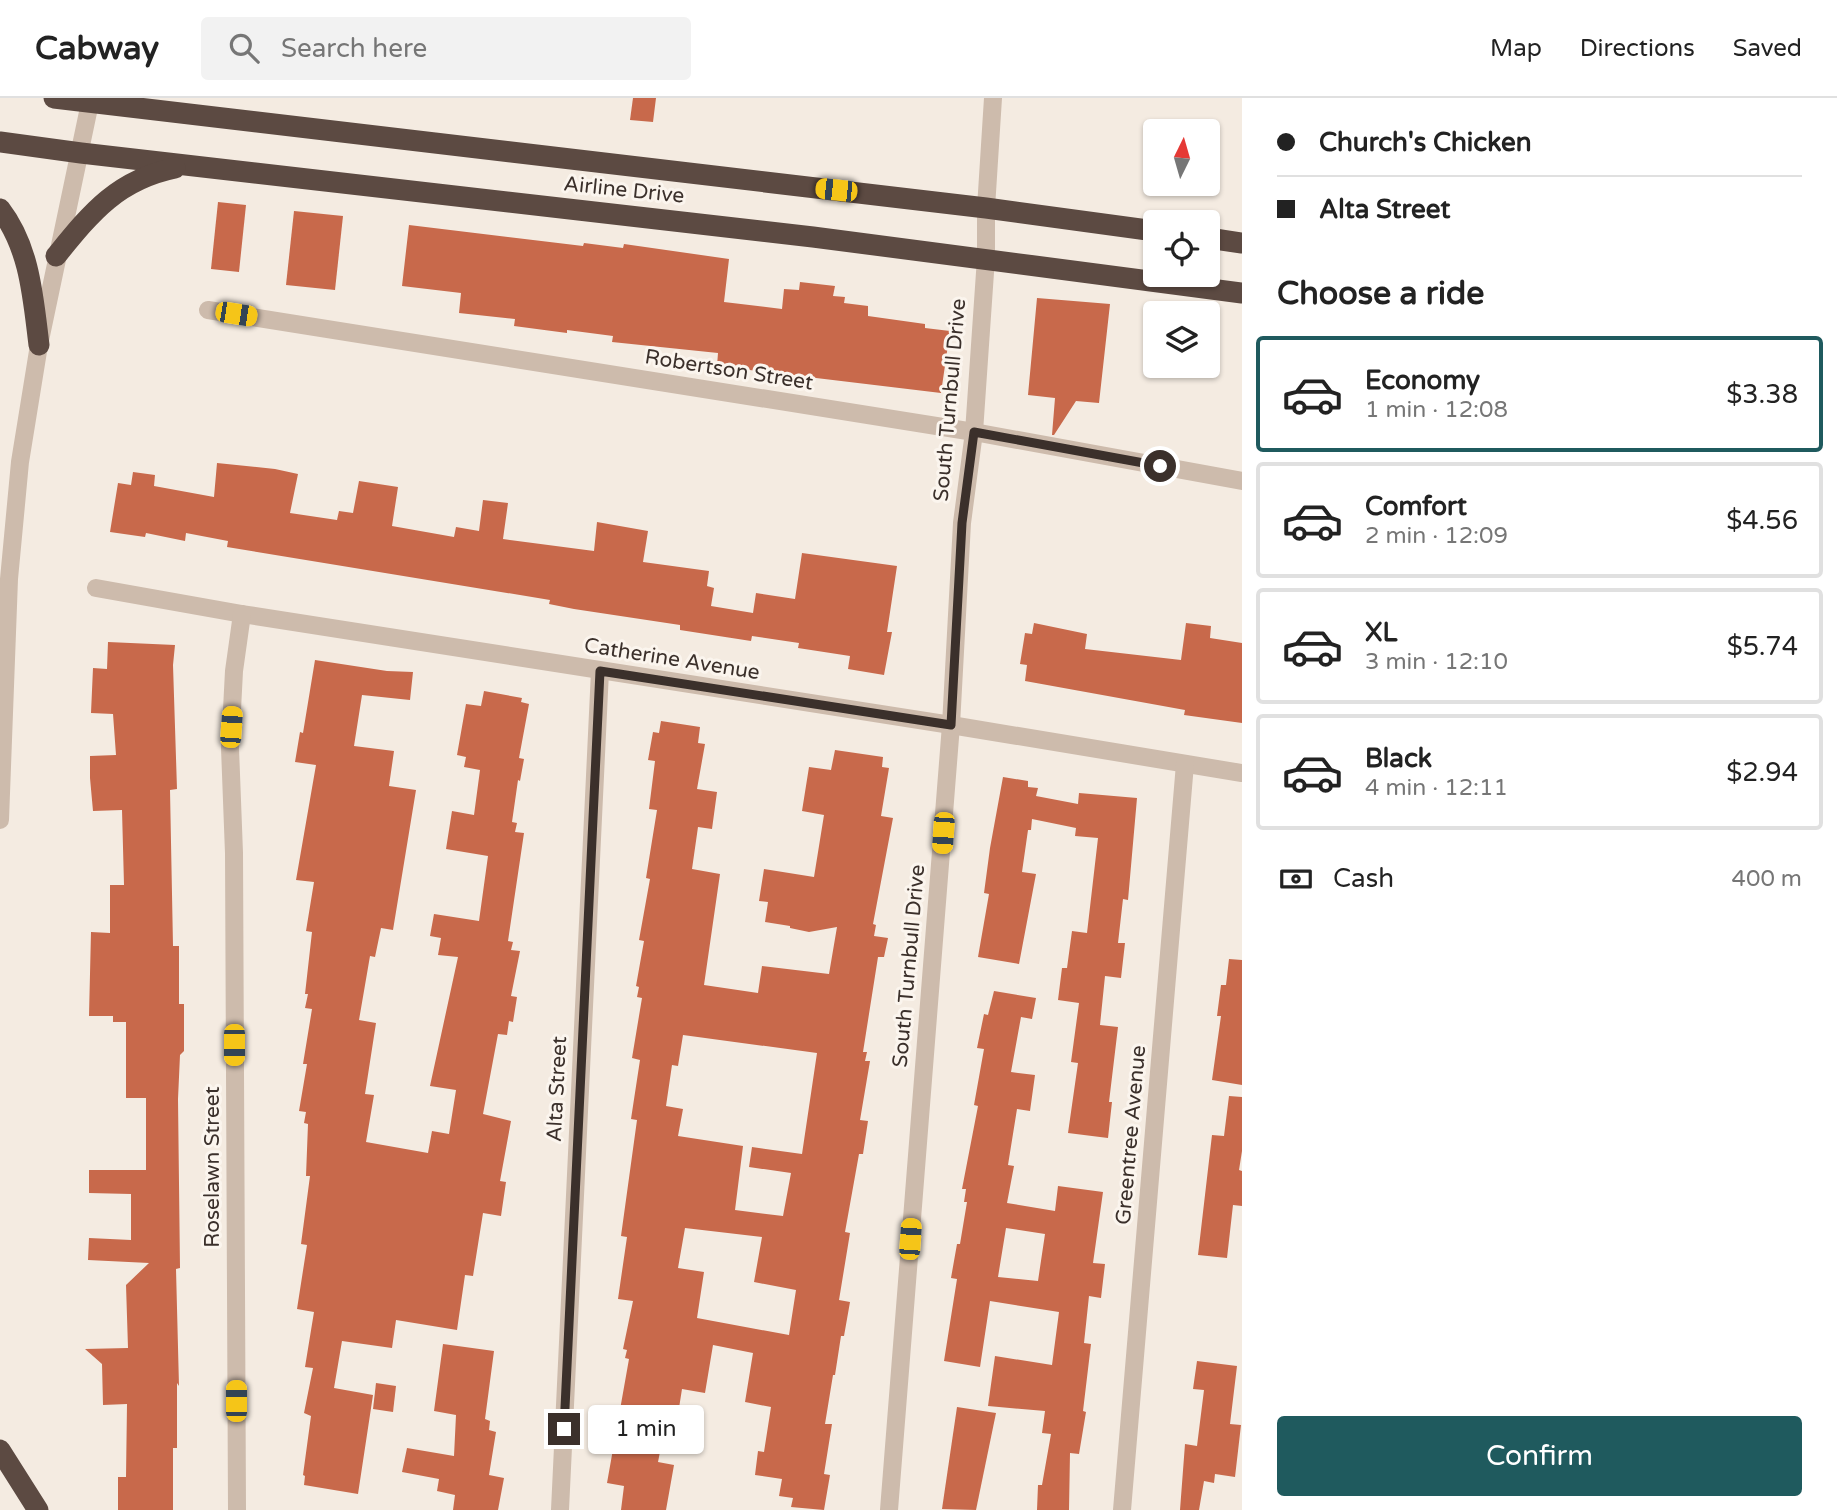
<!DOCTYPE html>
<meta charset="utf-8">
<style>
body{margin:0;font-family:"Varela Round",sans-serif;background:#f2f2f2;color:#222;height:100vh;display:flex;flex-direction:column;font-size:26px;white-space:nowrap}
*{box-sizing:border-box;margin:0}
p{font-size:23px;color:#767676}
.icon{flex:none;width:38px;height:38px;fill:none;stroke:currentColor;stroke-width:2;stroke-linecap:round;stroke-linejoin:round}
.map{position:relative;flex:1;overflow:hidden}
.sheet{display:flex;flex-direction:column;background:#fff;width:595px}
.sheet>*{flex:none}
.hud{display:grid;align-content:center;height:154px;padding:0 35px;background:#fff}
.needle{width:46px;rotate:5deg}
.fabs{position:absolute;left:1143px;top:21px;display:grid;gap:14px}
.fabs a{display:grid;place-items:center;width:77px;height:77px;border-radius:7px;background:#fff;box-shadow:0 2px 5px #0004;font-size:35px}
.end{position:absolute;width:32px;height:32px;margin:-16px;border:9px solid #3b302b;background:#fff;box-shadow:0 0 0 4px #fff}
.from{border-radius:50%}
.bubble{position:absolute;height:49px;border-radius:7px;background:#fff;box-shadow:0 2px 5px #0004;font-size:23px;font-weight:600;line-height:49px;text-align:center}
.car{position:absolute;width:21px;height:42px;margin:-21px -10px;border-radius:9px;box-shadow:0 0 5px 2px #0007;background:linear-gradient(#f5c518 24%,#345 0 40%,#f5c518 0 76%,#345 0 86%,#f5c518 0)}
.hud b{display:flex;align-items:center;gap:24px;height:66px;font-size:26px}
.hud b+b{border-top:2px solid #e0e0e0}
.hud i{width:18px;height:18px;background:#222}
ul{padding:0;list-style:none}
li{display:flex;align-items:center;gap:21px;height:116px;margin:0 14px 10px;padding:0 21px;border:4px solid #e0e0e0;border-radius:7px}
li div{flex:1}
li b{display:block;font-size:26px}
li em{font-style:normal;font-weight:600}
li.on{border-color:#1f5a5e}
li>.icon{width:63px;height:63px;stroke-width:1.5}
h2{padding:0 35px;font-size:32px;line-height:84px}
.pay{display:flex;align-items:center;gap:18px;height:77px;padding:0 35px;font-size:26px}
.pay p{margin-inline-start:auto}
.cta{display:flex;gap:14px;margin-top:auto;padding:14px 35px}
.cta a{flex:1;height:80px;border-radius:7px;background:#1f5a5e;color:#fff;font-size:28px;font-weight:600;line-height:80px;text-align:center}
header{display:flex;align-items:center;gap:42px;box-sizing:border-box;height:98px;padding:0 35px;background:#fff;border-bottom:2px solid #e0e0e0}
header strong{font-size:33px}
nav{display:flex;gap:38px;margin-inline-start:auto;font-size:24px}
.search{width:490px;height:63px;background:#f2f2f2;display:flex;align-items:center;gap:18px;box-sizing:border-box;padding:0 24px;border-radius:7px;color:#767676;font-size:26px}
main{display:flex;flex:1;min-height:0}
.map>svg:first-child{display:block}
</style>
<header>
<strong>Cabway</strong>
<div class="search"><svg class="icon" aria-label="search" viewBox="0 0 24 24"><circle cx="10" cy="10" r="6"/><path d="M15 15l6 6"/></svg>Search here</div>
<nav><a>Map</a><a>Directions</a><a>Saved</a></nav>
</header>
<main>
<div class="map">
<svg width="1242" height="1412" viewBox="0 0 1242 1412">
<rect width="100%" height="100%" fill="#f4ebe1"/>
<!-- building -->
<g fill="#c8694b" fill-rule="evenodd">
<polygon points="633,0 656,0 653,24 630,22"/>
<polygon points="218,104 246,107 239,174 211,171"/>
<polygon points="294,113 343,118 335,192 286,187"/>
<polygon points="409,127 583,148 584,145 623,150 624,146 729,161 724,204 782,211 784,191 799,192 800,184 835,188 833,198 845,199 844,205 868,208 868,218 925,226 925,230 950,233 941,295 717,268 718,255 612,244 613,238 567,232 567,235 514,228 515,221 459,215 461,195 402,188"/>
<polygon points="1037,200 1110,206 1099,305 1076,303 1054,337 1052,337 1055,300 1028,297"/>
<polygon points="217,365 275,371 298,376 290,415 337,422 339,413 353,415 359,383 398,389 392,428 454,439 456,429 479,433 483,402 508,405 503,441 594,453 597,424 648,433 643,464 709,473 707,488 714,490 711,508 753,515 756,495 795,501 802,455 897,468 887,534 892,534 884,577 848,571 850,558 798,550 799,545 752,538 751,543 680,532 680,527 574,511 549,506 550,502 227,449 228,443 186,435 185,443 146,435 145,439 110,434 118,385 131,387 133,374 155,377 154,388 214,399"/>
<polygon points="1034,525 1087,536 1085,551 1181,562 1186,525 1211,528 1210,540 1242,545 1242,625 1184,617 1185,612 1025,583 1027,567 1020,566 1025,535 1032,536"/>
<polygon points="108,544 175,547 173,567 177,691 170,692 173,848 179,848 179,906 184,906 184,953 180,957 178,1001 180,1170 176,1171 179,1288 177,1285 177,1350 173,1350 173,1412 118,1412 118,1379 126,1379 127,1306 103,1307 102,1266 85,1251 128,1250 126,1187 149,1165 88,1162 89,1140 131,1142 131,1096 89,1095 89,1072 146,1072 146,1000 126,1000 126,924 113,924 113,918 89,918 91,834 110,835 110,787 124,787 122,712 93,713 90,680 90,658 116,657 113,616 91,615 93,570 107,571"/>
<polygon points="315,562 387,573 413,574 410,602 362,597 354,648 394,653 389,688 416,692 393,832 381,830 375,859 370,858 359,922 376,925 365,996 374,997 366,1044 428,1055 432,1033 449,1036 456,992 430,988 458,859 438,857 441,840 430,838 434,816 479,823 488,758 446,751 452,713 474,717 480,672 464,669 466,659 457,657 466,606 481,608 484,593 522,600 521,604 529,606 519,660 524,661 520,683 518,682 512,724 517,725 515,734 524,735 508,843 513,844 511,852 520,853 511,898 517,899 513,924 509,923 507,937 498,936 483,1016 511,1023 500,1083 506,1084 501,1118 483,1115 473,1178 465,1177 457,1232 396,1222 392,1250 342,1243 334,1290 373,1297 358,1396 304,1387 305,1378 303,1377 311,1318 304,1315 313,1270 305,1269 314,1214 297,1211 307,1147 301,1146 310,1078 306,1078 308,1026 304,1025 306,1014 299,1013 307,966 303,966 312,911 305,910 308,896 305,896 312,834 306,833 314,784 296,782 316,667 295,664 300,634 303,635"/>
<path d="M661,623L700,629L698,645L705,646L697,691L717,694L712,731L698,729L692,771L720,776L704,887L758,895L762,868L829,876L837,829L809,834L790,830V828L765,824L768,804L759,803L764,771L814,779L824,717L802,713L809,669L831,672L835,652L883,659L882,669L889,670L881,718L893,720L873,826L876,827L874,838L888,840L884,859H878L863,954H867L865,963H870L860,1022L868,1023L863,1056H859L845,1134L850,1135L839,1202L850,1204L844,1238H841L835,1277H833L825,1326H832L824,1376L830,1377L824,1412L791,1409L793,1400L779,1398L782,1381L755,1377L758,1353L764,1354L771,1309L745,1304L753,1255L713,1247L705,1295L682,1291L679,1310L669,1308L658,1364L674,1367L666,1412H621L624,1388L607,1385L629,1261L625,1260L627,1252L623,1251L633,1203L618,1201L627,1139L621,1138L637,1022L631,1021L640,962L632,960L642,900L637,899L639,889L636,888L644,843L639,842L650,781L646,780L657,712L649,711L655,663L648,662L653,634L659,635ZM683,937L817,955L802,1056L752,1049L749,1069L791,1075L783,1118L735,1112L743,1048L678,1038L683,1011L666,1008L672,967L678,968ZM685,1130L762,1139L754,1184L796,1192L789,1237L697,1220L704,1174L678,1170Z"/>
<polygon points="1003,679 1028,683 1028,689 1038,690 1036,698 1078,706 1079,695 1137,700 1128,802 1123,801 1118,845 1125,845 1121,880 1105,878 1100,927 1118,929 1109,1004 1112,1004 1108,1040 1068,1035 1078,965 1071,964 1079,905 1058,902 1062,870 1067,870 1072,833 1087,835 1098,740 1075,738 1076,730 1032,721 1031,732 1028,732 1022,774 1036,776 1019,866 978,859 989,796 984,795 990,750"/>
<polygon points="1229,861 1242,862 1242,987 1212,982 1221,918 1217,918 1221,887 1226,887"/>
<path d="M994,893L1036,900L1032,921L1021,919L1011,974L1035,977L1030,1013L1017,1011L1008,1067L1014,1068L1007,1105L1055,1113L1058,1088L1103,1094L1093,1165L1105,1166L1101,1200L1089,1198L1084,1245L1091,1246L1083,1313L1086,1314L1079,1356L1070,1355L1069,1412H1037L1038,1387H1042L1051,1336L1042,1335L1045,1313L988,1308L995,1258L1052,1267L1059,1214L990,1203L980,1269L944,1263L957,1181L951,1180L957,1146H960L967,1104H964L966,1091H962L978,1008L974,1007L984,951L977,950L984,916L988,917ZM1006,1130L1045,1136L1038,1183L998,1179Z"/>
<polygon points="1229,998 1242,999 1242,1053 1239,1072 1242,1073 1242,1108 1233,1107 1227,1160 1198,1157 1212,1037 1224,1038"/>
<polygon points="443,1246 494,1253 485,1321 490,1323 489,1332 496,1334 489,1377 504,1380 498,1412 453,1412 455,1397 437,1393 439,1381 402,1374 407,1350 454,1358 456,1317 434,1313"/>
<polygon points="1197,1263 1237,1268 1230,1326 1241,1327 1235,1379 1215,1376 1214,1385 1204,1383 1199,1412 1180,1412 1185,1346 1197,1348 1204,1292 1193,1291"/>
<polygon points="376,1285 396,1288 393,1314 373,1311"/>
<polygon points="957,1309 996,1315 976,1412 942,1411"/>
</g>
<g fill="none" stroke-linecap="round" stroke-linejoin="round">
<!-- minor -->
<g stroke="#cdbbac" stroke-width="18">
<polyline points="208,212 974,334 1242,383"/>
<polyline points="96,490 242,516 951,627 1242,675"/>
<polyline points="0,722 9,481 20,364 39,247 91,0"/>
<polyline points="237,1412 234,755 230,650 234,573 242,516"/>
<polyline points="560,1412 600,573"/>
<polyline points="889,1412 951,627 962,425 974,334 986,160 986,110 993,0"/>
<polyline points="1122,1412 1185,666"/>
</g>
<!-- highway -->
<g stroke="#5c4a42" stroke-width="21">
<polyline points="54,0 986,110 1155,133"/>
<polyline points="0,44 81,55 813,139 1242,195"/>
<path d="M0,111C30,150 33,199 39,247"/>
<polyline points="1208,140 1242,145"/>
<path d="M56,158C91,115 117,82 175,70"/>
<polyline points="0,1352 38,1412"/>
</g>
</g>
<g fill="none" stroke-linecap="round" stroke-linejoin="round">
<!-- route -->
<polyline stroke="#3b302b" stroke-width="9" points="564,1331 600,573 951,627 962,425 974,334 1160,368"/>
</g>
<g text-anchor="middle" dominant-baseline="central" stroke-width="6" stroke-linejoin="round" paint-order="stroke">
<!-- street labels -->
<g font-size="21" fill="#3b302b" stroke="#fbf5ee">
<text transform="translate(624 92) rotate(6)">Airline Drive</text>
<text transform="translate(729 272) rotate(9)">Robertson Street</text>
<text transform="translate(950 302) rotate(-85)">South Turnbull Drive</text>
<text transform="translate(672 561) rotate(9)">Catherine Avenue</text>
<text transform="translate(909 868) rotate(-85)">South Turnbull Drive</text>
<text transform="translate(557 991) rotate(-87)">Alta Street</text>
<text transform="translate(1131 1037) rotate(-85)">Greentree Avenue</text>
<text transform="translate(212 1069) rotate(-90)">Roselawn Street</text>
</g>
</g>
</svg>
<div class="fabs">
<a><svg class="needle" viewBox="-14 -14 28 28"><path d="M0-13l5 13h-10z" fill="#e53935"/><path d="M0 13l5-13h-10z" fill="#767676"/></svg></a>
<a><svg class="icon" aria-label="locate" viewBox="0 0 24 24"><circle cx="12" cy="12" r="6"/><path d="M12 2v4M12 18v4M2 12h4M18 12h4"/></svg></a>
<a><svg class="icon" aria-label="layers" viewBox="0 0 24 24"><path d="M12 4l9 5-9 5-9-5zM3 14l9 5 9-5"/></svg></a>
</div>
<i class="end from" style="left:1160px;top:368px"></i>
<i class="end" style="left:564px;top:1331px"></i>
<div class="bubble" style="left:588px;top:1307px;width:116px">1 min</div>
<i class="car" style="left:836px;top:92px;rotate:276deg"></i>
<i class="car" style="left:236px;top:216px;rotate:99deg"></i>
<i class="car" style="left:231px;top:629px;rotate:4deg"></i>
<i class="car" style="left:943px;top:735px;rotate:184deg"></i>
<i class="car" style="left:234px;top:947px;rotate:180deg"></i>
<i class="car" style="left:910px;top:1141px;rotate:4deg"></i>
<i class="car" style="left:236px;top:1303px;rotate:0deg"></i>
</div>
<section class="sheet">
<div class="hud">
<b><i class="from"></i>Church's Chicken</b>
<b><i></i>Alta Street</b>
</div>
<h2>Choose a ride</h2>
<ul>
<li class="on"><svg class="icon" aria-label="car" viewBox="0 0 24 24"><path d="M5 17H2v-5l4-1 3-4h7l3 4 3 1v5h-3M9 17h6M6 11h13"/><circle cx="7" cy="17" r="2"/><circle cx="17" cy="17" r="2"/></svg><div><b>Economy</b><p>1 min · 12:08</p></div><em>$3.38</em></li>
<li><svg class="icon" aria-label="car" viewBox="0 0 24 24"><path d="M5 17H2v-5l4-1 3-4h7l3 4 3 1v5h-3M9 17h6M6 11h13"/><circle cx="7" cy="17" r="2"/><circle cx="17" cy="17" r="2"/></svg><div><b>Comfort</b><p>2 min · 12:09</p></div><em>$4.56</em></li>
<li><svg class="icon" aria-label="car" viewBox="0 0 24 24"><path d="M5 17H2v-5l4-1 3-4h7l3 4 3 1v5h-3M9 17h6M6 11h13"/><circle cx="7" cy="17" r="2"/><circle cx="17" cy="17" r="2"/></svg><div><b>XL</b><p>3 min · 12:10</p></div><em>$5.74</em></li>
<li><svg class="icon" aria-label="car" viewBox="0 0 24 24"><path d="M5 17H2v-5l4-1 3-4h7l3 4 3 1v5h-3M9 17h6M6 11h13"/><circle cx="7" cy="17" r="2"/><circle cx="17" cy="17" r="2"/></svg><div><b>Black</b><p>4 min · 12:11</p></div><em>$2.94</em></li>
</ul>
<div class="pay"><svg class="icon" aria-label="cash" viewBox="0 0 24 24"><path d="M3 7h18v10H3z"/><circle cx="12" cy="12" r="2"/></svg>Cash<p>400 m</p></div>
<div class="cta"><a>Confirm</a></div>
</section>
</main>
